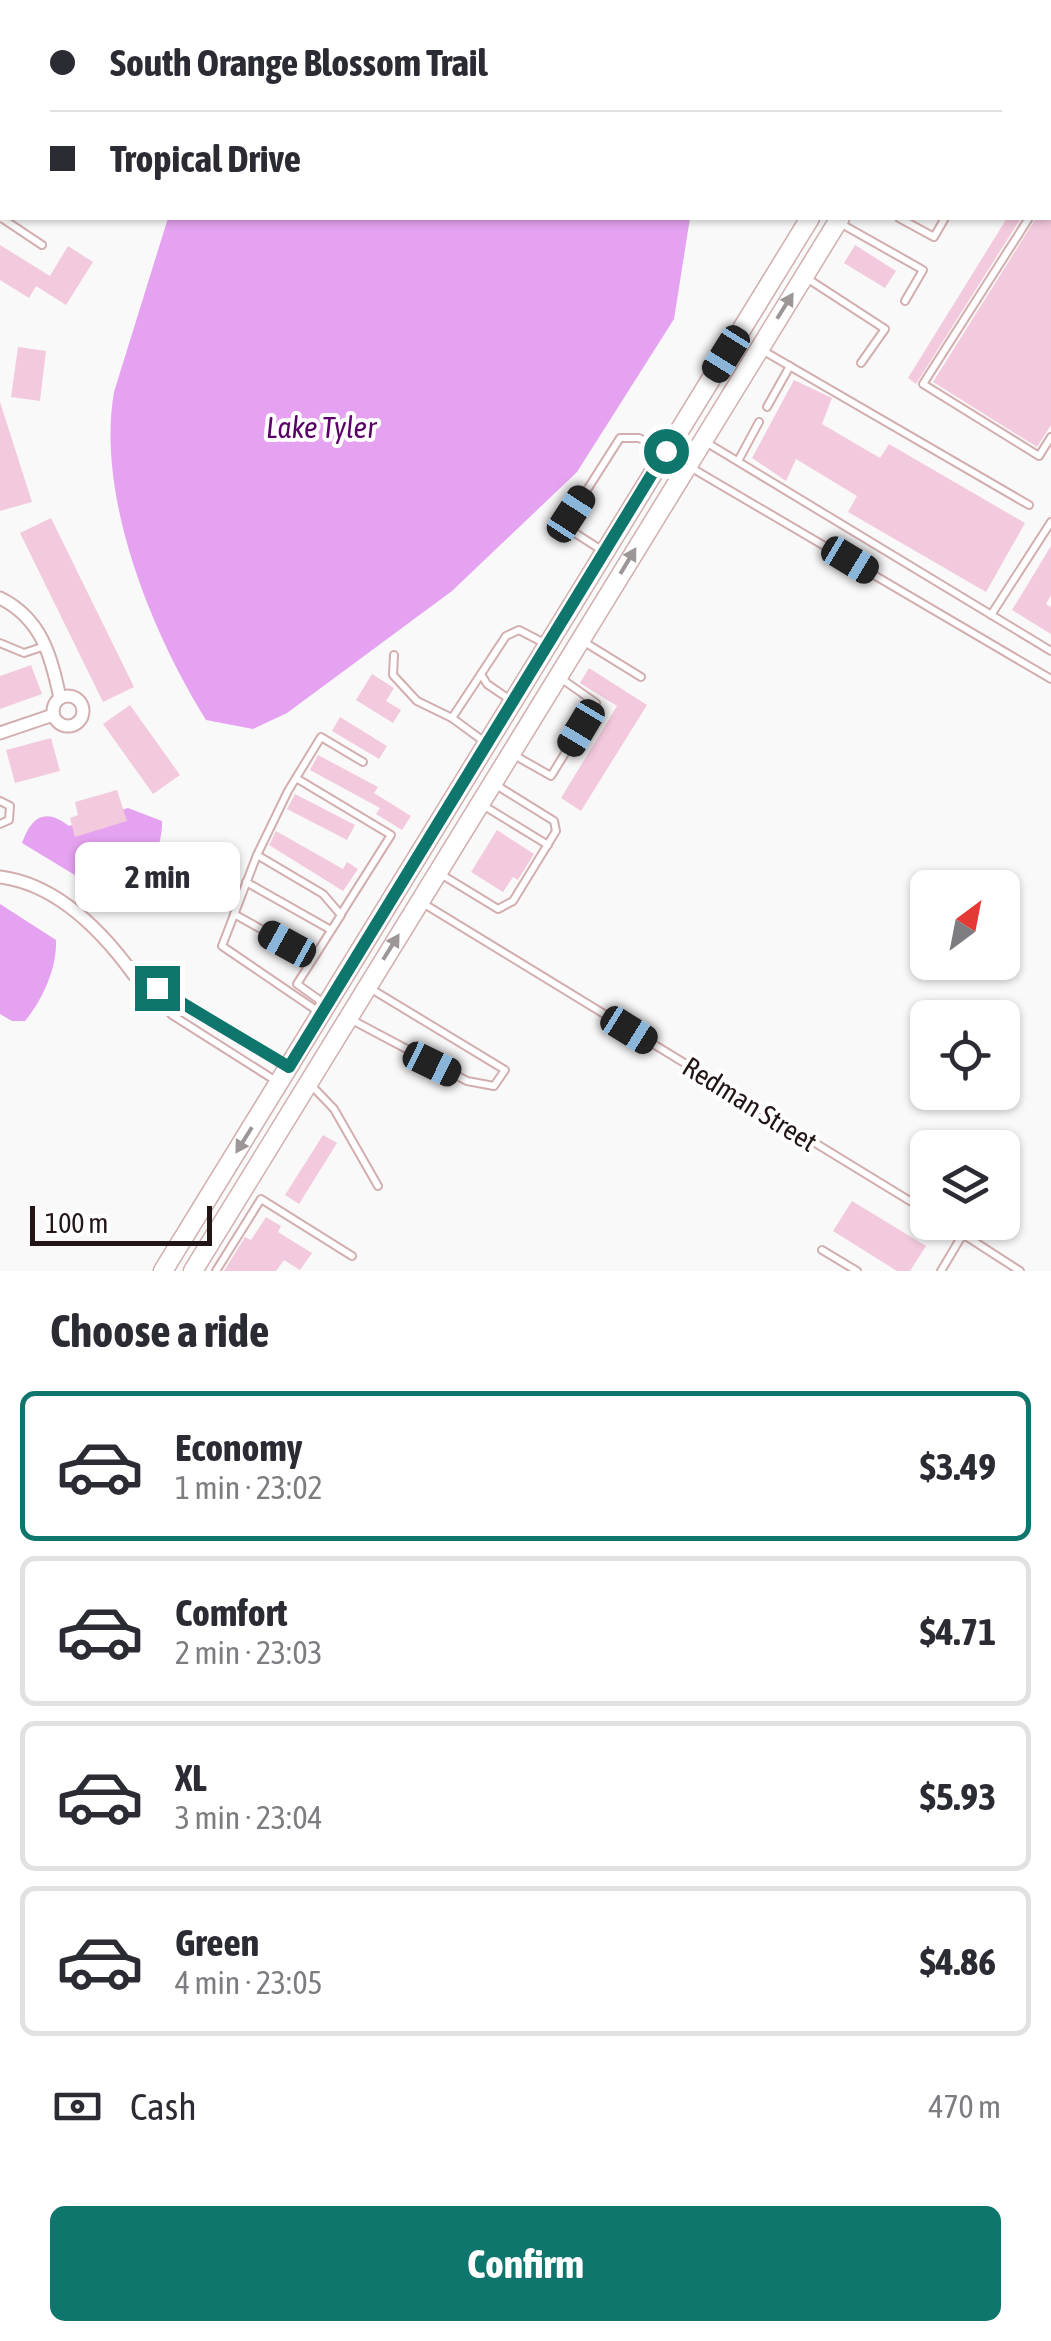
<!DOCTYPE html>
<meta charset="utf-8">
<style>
body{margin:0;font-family:"Asap Condensed",sans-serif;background:#f2f2f3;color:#2b2b33;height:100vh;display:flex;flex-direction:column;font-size:38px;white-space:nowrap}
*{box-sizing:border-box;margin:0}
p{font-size:32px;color:#7c7c81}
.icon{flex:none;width:55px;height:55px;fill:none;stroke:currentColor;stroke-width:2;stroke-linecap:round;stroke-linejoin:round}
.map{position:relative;height:1271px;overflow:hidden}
.panel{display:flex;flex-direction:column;background:#fff;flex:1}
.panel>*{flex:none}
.hud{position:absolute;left:0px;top:0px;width:1052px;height:220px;box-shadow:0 2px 8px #0004;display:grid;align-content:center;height:220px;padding:0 50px;background:#fff}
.needle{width:65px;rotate:32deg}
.controls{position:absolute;left:910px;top:870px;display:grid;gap:20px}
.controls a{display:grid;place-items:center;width:110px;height:110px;border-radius:15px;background:#fff;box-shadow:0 2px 8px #0004;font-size:50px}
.scale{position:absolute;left:30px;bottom:25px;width:182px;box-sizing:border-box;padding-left:10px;border:5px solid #221516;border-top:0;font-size:28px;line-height:35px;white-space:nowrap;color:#221516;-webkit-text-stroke:8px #fff;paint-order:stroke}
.end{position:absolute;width:45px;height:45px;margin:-22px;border:12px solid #0f766e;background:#fff;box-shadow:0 0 0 5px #fff}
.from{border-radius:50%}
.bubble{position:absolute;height:70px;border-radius:15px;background:#fff;box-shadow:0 2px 8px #0004;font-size:32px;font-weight:700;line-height:70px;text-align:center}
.car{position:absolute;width:30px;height:60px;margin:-30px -15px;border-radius:12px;box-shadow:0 0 8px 2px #0007;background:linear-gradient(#222 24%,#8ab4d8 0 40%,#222 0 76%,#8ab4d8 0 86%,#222 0)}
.hud b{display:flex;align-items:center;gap:35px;height:95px;font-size:38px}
.hud b+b{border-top:2px solid #e1e1e2}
.hud i{width:25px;height:25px;background:#2b2b33}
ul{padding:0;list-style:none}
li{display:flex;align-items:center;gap:30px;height:150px;margin:0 20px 15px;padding:0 30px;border:5px solid #e1e1e2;border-radius:15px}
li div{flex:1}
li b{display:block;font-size:38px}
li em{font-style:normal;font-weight:700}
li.active{border-color:#0f766e}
li>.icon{width:90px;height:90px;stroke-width:1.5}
h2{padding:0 50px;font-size:45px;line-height:120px}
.pay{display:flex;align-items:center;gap:25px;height:110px;padding:0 50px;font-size:38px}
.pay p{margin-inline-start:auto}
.cta{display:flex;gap:20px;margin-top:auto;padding:20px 50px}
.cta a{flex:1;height:115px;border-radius:15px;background:#0f766e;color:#fff;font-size:40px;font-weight:700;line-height:115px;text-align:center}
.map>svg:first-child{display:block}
</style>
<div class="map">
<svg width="1051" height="1271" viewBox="0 0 1051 1271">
<rect width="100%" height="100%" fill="#f9f9f9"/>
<!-- water -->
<g fill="#e5a2f0">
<path d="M168,218H690L674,319L577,472L452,591L287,713L253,729L206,720C151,632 96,496 114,392Z"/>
<path d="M128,808L162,821C163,848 144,890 124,909H116L83,880L22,843C31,817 45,807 69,826Z"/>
<path d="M0,904L56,940C57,968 43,999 25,1021H12L0,1014Z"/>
</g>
<!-- building -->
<g fill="#f3cadd">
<polygon points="1007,218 1021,218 916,384 908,378"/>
<polygon points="1036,218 1051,218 1051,425 1037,447 933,382"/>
<polygon points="0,245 50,276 68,246 93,262 66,305 36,286 29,298 0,280"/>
<polygon points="855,245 896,271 885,288 844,263"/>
<polygon points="18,347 46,351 40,401 11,397"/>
<polygon points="794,380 832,398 822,424 880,458 889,444 1025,523 986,592 848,512 857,496 796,459 786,481 752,458"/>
<polygon points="0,402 32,502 0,511"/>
<polygon points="51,518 134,687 103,702 20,533"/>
<polygon points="1051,546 1051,595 1046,604 1051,607 1051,634 1012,610"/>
<polygon points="31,665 42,694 0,709 0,676"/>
<polygon points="589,668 647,705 581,811 561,798 617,706 580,683"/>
<polygon points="372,674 394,688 386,701 401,710 393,723 356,700"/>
<polygon points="130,705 180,775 153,794 103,724"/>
<polygon points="340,717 387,746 379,759 332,731"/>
<polygon points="51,738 60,771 15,783 6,750"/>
<polygon points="318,755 378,787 374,793 411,816 402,830 376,814 380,808 310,770"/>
<polygon points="117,790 127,821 75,837 70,818 78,815 75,802"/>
<polygon points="295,794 355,825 347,840 287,809"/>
<polygon points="497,830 534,854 518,880 513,877 503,892 471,872"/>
<polygon points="276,831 343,869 347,862 358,869 343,891 269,845"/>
<polygon points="323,1135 337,1143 299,1204 285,1195"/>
<polygon points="852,1201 926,1246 910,1271 897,1271 833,1231"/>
<polygon points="266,1217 281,1226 278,1232 312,1253 300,1270 284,1260 276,1271 224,1271 245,1237 251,1240"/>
</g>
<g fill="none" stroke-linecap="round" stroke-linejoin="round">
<!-- lane casing -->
<g stroke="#d3aeaf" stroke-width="10">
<g id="lane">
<polyline points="1050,105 1051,106"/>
<polyline points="0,144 2,139"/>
<polyline points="1050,185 1051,183"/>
<polyline points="0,217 42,245"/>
<polyline points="899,218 934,237 945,218"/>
<polyline points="1029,218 923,384 1039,456 1051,437"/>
<polyline points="838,222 923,270 905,301"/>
<polyline points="805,277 885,329 861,363"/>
<polyline points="762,350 1029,505"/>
<polyline points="767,407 790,366"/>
<polyline points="704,441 1051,651"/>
<polyline points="738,461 759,422"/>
<polyline points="690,467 1051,679"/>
<polyline points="603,551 564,526 620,438 639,438 663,449"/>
<polyline points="991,615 1051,522"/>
<polyline points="581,640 641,677"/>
<polyline points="0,643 24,653 45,646"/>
<polyline points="394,655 393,675 417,701 452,718"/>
<polyline points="481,674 452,718 486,743"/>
<polyline points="509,699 487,684 481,674 506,636 519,630 546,644"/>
<polyline points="514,755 551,776 596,703 559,677"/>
<polyline points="296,778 391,835 341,914"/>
<polyline points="0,801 10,806 9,820 0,824"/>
<polyline points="481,804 548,845"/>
<polygon points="257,855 323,894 341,915 297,984 318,999 324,1009 313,1008 222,946"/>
<polyline points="257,855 288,791 321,737 363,762"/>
<polyline points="439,873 498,909 513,901 556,831 554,821 496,785"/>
<polyline points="246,882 331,930"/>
<polyline points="421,902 928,1212"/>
<polyline points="234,914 313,958"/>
<polyline points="134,976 172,1015 276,1081"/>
<polyline points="139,978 288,1066"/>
<polyline points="352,1020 467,1081 494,1086 505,1070 368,987"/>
<polyline points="312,1086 334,1109 378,1186"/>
<polyline points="944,1222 1020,1271"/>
<polyline points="822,1250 857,1271"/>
<polyline points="216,1271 261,1199 352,1256"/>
<polyline points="941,1271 963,1234"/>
</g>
</g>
<!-- street casing -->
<g stroke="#d3aeaf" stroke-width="15">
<g id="street">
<path d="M0,598C42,619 51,656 60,698"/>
<circle cx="68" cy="711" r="15"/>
<polyline points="0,733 53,715"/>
<path d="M0,877C56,884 102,931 134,975"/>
</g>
</g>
<!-- secondary casing -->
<g stroke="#d3aeaf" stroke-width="21">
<g id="secondary">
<polyline points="82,2 84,0"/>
<polyline points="0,36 2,37"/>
</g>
</g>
<!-- primary casing -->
<g stroke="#d3aeaf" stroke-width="21">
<g id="primary">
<polyline points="942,2 943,0"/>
<polyline points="973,2 974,0"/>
<polyline points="163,1271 810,218"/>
<polyline points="193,1271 840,218"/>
</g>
</g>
<!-- lane -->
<use href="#lane" stroke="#fff" stroke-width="6"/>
<!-- street -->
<use href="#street" stroke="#fff" stroke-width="11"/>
<!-- secondary -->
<use href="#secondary" stroke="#fff" stroke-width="18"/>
<!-- primary -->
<use href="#primary" stroke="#fff" stroke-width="18"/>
</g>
<!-- one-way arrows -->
<defs><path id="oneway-solid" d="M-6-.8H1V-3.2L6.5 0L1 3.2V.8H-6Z" transform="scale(2.5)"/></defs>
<g fill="#9c9696">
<use href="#oneway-solid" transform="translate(785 306) rotate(-58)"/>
<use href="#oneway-solid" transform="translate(628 561) rotate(-59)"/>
<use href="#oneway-solid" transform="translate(391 947) rotate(-58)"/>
<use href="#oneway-solid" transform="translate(244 1140) rotate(122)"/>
</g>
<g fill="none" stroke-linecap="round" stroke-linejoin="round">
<!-- route -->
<polyline stroke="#0f766e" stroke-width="12" points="157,988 289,1067 666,451"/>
</g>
<g text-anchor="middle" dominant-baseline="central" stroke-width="8" stroke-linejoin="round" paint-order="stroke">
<!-- street labels -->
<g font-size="28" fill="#221516" stroke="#fff">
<text transform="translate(750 1104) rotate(32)">Redman Street</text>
</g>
<!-- water labels -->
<g font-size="30" font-style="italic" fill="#590167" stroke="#fff">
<text x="321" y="427">Lake Tyler</text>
</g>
</g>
</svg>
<div class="controls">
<a><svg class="needle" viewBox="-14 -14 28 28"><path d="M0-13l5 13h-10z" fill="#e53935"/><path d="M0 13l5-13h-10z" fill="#7c7c81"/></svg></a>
<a><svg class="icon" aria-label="locate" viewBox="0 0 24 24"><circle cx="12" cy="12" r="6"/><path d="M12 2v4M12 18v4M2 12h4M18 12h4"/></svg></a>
<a><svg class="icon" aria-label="layers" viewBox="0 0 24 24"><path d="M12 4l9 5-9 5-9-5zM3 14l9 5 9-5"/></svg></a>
</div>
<div class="scale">100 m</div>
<i class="end from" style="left:666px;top:451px"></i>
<i class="end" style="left:157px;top:988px"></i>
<div class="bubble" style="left:75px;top:842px;width:165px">2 min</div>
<i class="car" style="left:726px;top:354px;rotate:212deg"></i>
<i class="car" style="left:571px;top:514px;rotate:33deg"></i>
<i class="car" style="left:850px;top:560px;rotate:121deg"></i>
<i class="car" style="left:581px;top:728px;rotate:211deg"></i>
<i class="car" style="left:287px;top:944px;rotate:299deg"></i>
<i class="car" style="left:629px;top:1030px;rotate:122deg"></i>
<i class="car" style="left:432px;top:1064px;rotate:116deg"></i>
<div class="hud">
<b><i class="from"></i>South Orange Blossom Trail</b>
<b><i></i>Tropical Drive</b>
</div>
</div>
<section class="panel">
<h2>Choose a ride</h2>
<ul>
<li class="active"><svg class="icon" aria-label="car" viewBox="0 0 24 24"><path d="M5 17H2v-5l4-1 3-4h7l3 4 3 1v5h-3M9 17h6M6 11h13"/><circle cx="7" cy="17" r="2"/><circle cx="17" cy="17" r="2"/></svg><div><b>Economy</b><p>1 min · 23:02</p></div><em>$3.49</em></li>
<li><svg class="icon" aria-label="car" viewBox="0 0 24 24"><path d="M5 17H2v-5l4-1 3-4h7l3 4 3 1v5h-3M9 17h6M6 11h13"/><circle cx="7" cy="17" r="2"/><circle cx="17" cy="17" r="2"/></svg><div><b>Comfort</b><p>2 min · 23:03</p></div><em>$4.71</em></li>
<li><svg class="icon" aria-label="car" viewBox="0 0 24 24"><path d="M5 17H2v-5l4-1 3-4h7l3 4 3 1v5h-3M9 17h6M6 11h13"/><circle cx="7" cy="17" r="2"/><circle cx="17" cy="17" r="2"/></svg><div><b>XL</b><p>3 min · 23:04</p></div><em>$5.93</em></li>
<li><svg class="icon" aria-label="car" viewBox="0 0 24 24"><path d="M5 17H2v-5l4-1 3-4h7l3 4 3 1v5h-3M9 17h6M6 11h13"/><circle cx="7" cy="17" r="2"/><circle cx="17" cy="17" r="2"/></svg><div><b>Green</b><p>4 min · 23:05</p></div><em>$4.86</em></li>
</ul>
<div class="pay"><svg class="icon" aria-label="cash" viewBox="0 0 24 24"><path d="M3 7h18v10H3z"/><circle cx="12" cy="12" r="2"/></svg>Cash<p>470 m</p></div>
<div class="cta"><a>Confirm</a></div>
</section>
